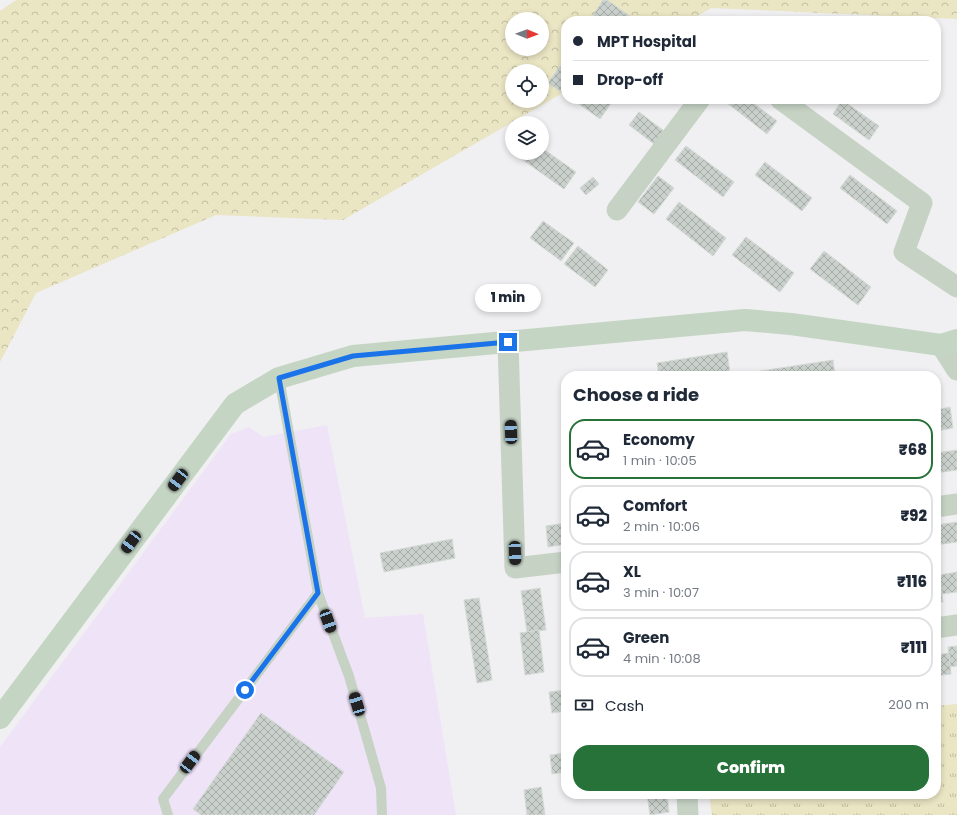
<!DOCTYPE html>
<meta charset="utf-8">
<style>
body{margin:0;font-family:Poppins,sans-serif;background:#f2f2f3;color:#1f2937;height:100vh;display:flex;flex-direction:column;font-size:15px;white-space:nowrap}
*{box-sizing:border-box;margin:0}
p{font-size:13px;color:#747a83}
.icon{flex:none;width:22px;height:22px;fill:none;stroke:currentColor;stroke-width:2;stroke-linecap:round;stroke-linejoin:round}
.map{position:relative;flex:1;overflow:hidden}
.drawer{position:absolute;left:561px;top:371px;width:380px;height:428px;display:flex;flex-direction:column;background:#fff;border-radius:16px;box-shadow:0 2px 6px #0003}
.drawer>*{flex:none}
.top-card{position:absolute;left:561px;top:16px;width:380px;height:88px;border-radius:16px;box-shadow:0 2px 6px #0003;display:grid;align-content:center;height:88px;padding:0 12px;background:#fff}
.needle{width:26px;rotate:91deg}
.buttons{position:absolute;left:505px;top:12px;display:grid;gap:8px}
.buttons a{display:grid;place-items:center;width:44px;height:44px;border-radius:50%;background:#fff;box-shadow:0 2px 6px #0003;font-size:20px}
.end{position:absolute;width:18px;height:18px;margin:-9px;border:5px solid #1a73e8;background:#fff;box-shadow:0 0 0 2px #fff}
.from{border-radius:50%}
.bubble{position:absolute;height:28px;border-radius:14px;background:#fff;box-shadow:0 2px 6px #0003;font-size:13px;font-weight:800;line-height:28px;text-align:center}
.car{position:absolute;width:12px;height:24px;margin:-12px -6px;border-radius:5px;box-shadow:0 0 3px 1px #0007;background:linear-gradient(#222 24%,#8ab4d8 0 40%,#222 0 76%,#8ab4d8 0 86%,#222 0)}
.top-card b{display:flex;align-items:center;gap:14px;height:38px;font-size:15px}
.top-card b+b{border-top:1px solid #e0e1e3}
.top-card i{width:10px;height:10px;background:#1f2937}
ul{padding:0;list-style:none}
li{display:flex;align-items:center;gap:12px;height:60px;margin:0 8px 6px;padding:0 4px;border:2px solid #e0e1e3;border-radius:16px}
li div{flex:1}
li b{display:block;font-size:15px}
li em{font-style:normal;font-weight:800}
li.selected{border-color:#267238}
li>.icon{width:36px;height:36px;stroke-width:1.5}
h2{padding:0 12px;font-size:18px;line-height:48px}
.pay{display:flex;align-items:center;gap:10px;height:44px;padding:0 12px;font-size:15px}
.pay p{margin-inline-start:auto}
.button{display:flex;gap:8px;margin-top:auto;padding:8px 12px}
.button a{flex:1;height:46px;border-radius:16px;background:#267238;color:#fff;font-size:16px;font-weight:800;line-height:46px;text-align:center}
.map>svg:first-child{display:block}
</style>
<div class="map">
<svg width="957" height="815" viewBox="0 0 957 815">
<defs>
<pattern id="grass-tufts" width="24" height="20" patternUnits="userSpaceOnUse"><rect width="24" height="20" fill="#eae5c3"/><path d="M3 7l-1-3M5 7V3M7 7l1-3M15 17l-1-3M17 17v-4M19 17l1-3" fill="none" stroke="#c0bda0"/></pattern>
<pattern id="forest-crowns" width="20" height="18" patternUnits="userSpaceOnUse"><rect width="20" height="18" fill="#eae5c3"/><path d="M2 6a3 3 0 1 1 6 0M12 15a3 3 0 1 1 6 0" fill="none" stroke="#c0bda0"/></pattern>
<pattern id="building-cross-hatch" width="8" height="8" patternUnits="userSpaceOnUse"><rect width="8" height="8" fill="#cad0cb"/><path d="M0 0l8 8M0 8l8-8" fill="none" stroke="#a6aca7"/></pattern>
</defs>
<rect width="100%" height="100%" fill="#f0eff1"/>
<!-- medical -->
<polygon fill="#efe3f8" points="327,425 365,618 423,614 456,815 0,815 0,747 231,434 249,427 263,437"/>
<!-- grass -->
<polygon fill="url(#grass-tufts)" points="957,704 957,815 712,815 709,794 936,794 936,706"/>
<!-- forest -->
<path fill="url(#forest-crowns)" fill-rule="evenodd" d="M16,0H957V19L711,8L689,21H566V91L343,220L216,215L36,293L0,362V11ZM512,19H542V49H512ZM512,71H542V101H512Z"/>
<!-- building -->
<g fill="url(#building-cross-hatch)" stroke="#d4dad5">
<polygon points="603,0 607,0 637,21 601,21 593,15"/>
<polygon points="560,66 566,70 566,95 548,83"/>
<polygon points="572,99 608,99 612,102 600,119"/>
<polygon points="722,99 748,99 777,121 767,134"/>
<polygon points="814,99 825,99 821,104"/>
<polygon points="842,100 879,126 869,140 833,114"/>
<polygon points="639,112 664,131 654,144 629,125"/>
<polygon points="686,146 734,182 723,197 675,160"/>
<polygon points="542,148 576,172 564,189 513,153 542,153"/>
<polygon points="765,162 812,198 802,211 755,175"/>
<polygon points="850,175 897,211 887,224 840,188"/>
<polygon points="658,176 674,188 654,214 638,202"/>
<polygon points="593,177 599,184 586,195 580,188"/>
<polygon points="679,202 726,238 713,256 666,219"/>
<polygon points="543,221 574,243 561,261 530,238"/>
<polygon points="746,237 794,273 780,292 732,255"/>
<polygon points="578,246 608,270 595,287 564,264"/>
<polygon points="824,251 871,287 858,305 810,269"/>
<polygon points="727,352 730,373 710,376 659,376 657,363"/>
<polygon points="833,360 835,376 748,376 748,373"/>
<polygon points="950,407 953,428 936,431 936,410"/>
<polygon points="957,450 957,470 936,473 936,453"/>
<polygon points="957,522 957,542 936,545 936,525"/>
<polygon points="566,523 566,544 548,547 546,526"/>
<polygon points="452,539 455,558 384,572 380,553"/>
<polygon points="957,572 957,592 942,594 939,575"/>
<polygon points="936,581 940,581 943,602 936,602"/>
<polygon points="540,588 546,630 527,632 521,591"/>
<polygon points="479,598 492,680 477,683 464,600"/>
<polygon points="539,630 544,672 525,675 520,633"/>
<polygon points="957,646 957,666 950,667 948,647"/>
<polygon points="949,653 951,674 936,676 936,655"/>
<polygon points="566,690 566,711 552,713 549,692"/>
<polygon points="261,713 344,772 314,815 201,815 193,809"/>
<polygon points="566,753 566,772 552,774 550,755"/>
<polygon points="541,787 545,815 527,815 524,790"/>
<polygon points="647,794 667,794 669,812 650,815"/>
</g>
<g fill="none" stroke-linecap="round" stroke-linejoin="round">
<!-- lane -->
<g stroke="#c5d2c4" stroke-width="10">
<polyline points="279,378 318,593 349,676 381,788 382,815"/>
<polyline points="168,815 163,799 318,593"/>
</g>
<!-- street -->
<g stroke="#c5d2c4" stroke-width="21">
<polyline points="780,99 922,203 904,252 957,287"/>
<polyline points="617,210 700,99"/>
<polyline points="508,342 515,568 566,562"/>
<polyline points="941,345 957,370"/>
<polyline points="936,507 957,504"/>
<polyline points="936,628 957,625"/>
<polyline points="687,794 688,815"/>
</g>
<!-- secondary -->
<polyline stroke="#c4d5c4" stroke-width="22" points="0,718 235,404 279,378 353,356 745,320 791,324 941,345 957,340"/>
</g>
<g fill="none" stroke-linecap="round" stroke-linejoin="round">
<!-- route -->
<polyline stroke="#1a73e8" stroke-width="5" points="245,690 318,593 279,378 353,356 508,342"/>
</g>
</svg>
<div class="buttons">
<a><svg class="needle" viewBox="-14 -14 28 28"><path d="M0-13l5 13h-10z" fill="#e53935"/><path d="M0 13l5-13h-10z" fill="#747a83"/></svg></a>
<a><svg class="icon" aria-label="locate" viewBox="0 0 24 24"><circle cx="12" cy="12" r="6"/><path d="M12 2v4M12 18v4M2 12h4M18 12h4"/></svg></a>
<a><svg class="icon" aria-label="layers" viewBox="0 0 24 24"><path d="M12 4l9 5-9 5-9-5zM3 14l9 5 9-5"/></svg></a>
</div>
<i class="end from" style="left:245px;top:690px"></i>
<i class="end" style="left:508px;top:342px"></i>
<div class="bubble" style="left:475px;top:284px;width:66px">1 min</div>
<i class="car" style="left:511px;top:432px;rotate:358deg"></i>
<i class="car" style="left:178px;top:480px;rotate:217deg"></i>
<i class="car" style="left:131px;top:542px;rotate:217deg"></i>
<i class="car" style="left:515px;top:553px;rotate:178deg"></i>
<i class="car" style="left:328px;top:621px;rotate:160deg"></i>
<i class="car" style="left:357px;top:704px;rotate:343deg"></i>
<i class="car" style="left:190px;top:762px;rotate:37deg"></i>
<div class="top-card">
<b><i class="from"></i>MPT Hospital</b>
<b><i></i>Drop-off</b>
</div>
<section class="drawer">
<h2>Choose a ride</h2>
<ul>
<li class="selected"><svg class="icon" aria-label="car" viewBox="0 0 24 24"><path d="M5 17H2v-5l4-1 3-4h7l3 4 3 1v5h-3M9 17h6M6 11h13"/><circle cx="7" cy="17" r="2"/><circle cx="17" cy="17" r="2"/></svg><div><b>Economy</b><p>1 min · 10:05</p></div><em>₹68</em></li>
<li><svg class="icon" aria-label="car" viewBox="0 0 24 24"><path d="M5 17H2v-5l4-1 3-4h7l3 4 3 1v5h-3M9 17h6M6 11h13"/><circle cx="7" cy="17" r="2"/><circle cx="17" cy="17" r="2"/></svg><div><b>Comfort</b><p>2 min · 10:06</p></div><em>₹92</em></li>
<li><svg class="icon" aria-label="car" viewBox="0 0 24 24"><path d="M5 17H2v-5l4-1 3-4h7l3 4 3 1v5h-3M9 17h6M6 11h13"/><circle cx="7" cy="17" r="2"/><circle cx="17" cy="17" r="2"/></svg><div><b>XL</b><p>3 min · 10:07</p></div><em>₹116</em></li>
<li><svg class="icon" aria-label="car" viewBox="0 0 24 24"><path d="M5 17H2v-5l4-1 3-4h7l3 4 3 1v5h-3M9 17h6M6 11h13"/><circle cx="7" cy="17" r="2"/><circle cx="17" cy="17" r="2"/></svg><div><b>Green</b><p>4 min · 10:08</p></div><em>₹111</em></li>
</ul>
<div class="pay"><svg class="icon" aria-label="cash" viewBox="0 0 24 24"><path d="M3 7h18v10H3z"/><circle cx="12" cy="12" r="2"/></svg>Cash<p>200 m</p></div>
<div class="button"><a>Confirm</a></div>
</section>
</div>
